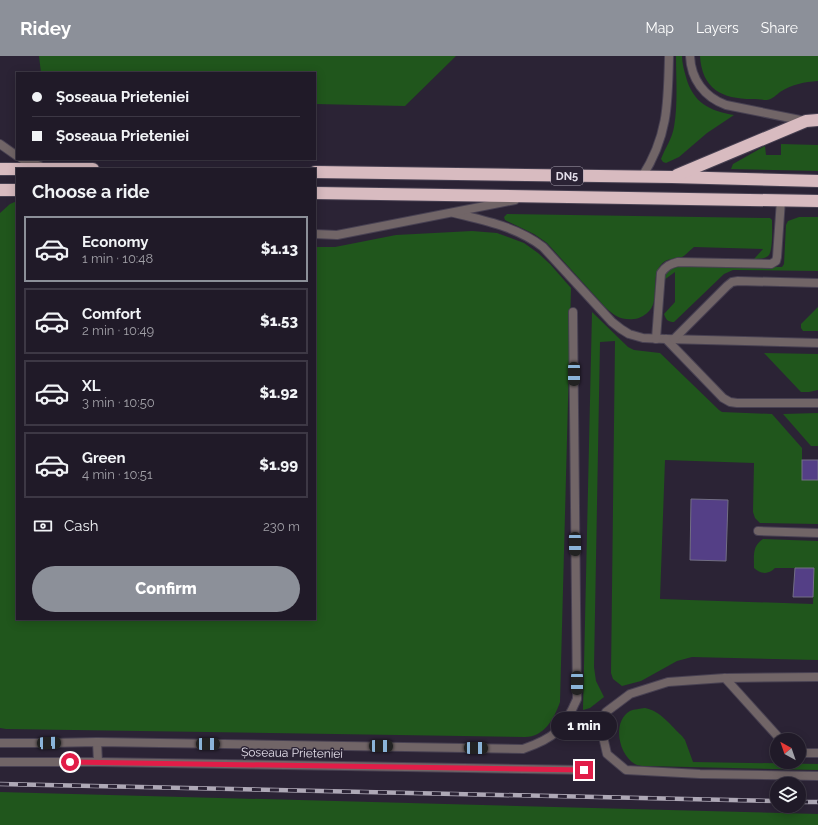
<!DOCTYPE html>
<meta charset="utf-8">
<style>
body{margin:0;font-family:Raleway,sans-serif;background:#282330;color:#f1f3f6;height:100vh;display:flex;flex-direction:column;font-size:15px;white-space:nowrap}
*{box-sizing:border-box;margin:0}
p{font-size:13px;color:#a2a1a8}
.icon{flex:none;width:22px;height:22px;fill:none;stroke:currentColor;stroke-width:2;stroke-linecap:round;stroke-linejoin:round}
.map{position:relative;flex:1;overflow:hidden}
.sheet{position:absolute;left:16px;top:112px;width:300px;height:452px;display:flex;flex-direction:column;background:#201a28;border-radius:0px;box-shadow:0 2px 10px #0003,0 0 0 1px #3d3845}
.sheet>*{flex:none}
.guide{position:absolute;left:16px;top:16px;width:300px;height:88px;border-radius:0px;box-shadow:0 2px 10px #0003,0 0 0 1px #3d3845;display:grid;align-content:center;height:88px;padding:0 16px;background:#201a28}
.needle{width:26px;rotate:320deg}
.tools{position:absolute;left:770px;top:677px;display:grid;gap:8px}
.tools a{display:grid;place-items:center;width:36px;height:36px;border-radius:50%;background:#201a28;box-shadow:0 2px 10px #0003,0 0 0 1px #3d3845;font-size:20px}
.end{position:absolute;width:18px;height:18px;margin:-9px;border:5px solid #e11d48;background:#fff;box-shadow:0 0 0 2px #fff}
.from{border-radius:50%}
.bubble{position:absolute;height:28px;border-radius:14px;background:#201a28;box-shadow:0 2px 10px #0003,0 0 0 1px #3d3845;font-size:13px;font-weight:800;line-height:28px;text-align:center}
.car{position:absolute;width:12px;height:24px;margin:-12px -6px;border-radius:5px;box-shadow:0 0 3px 1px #0007;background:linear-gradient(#222 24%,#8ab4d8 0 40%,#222 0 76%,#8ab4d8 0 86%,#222 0)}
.guide b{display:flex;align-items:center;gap:14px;height:38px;font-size:15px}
.guide b+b{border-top:1px solid #3d3845}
.guide i{width:10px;height:10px;background:#f1f3f6}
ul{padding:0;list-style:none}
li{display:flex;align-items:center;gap:12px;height:66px;margin:0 8px 6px;padding:0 8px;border:2px solid #3d3845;border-radius:0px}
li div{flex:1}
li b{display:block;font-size:15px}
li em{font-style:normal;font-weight:800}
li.on{border-color:#8c9099}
li>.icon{width:36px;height:36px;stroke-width:1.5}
h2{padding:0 16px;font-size:18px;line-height:48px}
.pay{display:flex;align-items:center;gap:10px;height:44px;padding:0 16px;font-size:15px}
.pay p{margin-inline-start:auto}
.button{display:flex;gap:8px;margin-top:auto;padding:8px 16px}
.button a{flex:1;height:46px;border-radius:24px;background:#8c9099;color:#fff;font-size:16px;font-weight:800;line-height:46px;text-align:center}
header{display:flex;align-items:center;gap:24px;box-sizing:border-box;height:56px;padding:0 20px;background:#8c9099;color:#fff}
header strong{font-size:19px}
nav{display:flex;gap:22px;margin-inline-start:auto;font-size:14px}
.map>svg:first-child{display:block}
</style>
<header>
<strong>Ridey</strong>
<nav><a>Map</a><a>Layers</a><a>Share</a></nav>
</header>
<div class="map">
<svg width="818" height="769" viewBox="0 0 818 769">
<rect width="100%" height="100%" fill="#2b2335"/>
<!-- green -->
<g fill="#20561c">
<polygon points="39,0 456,0 405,50 315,48 315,17 41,17"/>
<path d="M676,0H682C682,7 684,14 686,21C693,47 710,55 734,59L707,77L679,101L666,107L663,106L661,103C665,92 672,83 674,71C678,48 676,23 676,0Z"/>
<path d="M700,0H818V25C804,26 793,28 780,36C776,39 773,43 767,44C763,44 757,43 752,43C722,43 702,33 700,0Z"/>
<polygon points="781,88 818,89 818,115 731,113 733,108 765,90 766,99 781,99"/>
<path d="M17,145V563H315V191H335L396,179L472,175L497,177L524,187L538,197L550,208L571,232L560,646C554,663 544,681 525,681L6,673L0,672V157L10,148Z"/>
<path d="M507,158L770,162L772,164C772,172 773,193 769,199C766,203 759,203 754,203L763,193L694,191C690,194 686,199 682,201C674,204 666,201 660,210C649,226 663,249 643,260C639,262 637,263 634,263C621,264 616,261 606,252L547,187L534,178L505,164L504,161Z"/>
<path d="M799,161H818V215L733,214L724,218L674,266C668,266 666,264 664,258L675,246V216L664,224C666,212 674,211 684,210L782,211L784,208L786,169L788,165Z"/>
<polygon points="818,251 818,275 803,275 801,272 801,268"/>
<path d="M592,256L628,291L634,294L660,297L719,354L722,356L772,358L802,392V423L818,424V468L760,467L755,462L753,456L754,407L665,404L660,543L813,548L814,512H775C768,519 761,518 754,512C754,500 752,490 763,483L818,485V604L692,601L677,605L641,625L622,630L613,623L611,617L615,285L600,286L594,611L596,625L604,641L590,652L583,654Z"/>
<polygon points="764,297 818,298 818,334 809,336 801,336"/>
<polygon points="818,357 818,390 811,390 783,358"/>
<path d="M645,652C661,655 671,670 682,680L685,684L693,706L818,708V714L647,710C644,710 640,710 637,709C619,701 611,666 630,655C634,653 640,653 645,652Z"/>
<polygon points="0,736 818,758 818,769 0,769"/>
</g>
<!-- building -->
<g fill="#543f86" stroke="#726e84">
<rect x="802" y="404" width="16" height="20"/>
<polygon points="691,443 728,444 726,505 690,504"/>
<polygon points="795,512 814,512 813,541 793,541"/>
</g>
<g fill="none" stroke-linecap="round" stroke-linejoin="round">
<!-- lane casing -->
<g stroke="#484152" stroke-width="10">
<g id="lane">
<path d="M690,0C691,23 704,41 726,49L805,65"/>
<polyline points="0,88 17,100"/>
<polyline points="22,103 40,110"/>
<path d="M642,121C668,80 668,48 669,0"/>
<path d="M454,157C486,165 517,171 543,191L612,266L621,273L629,278L643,282L666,283L818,287"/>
<polyline points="315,178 337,179 515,144"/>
<path d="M656,283L661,217C666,210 670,208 678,206L771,208L776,205L777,201L781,144"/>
<polyline points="666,283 723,342 730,346 737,347 818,347"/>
<polyline points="674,283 727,230 732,226 738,225 818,227"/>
<polyline points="758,475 818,477"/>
<polyline points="818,621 725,622 668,626 630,638 606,656 602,676 607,698 626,714 700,718 818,720"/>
<polyline points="725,622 781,684"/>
<polyline points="97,686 98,706"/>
<path d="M0,687H49L97,686L523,693C555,682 564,673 577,643L573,256"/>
<polyline points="799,697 818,697"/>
<polyline points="0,706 98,706 584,714"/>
</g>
</g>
<!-- highway casing -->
<g stroke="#484152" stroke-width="14">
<g id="highway">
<polyline points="0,113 93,113"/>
<polyline points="315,116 672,121 818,125"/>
<polyline points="677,119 806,65 818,64"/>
<polyline points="0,134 17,134"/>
<polyline points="315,137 818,145"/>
</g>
</g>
<!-- lane -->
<use href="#lane" stroke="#716567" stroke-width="8"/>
<!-- highway -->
<use href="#highway" stroke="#d8bbc0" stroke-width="12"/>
<!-- rail casing -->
<g stroke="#aea8b6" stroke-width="4.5">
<g id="rail">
<polyline points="0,728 777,745"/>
<polyline points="799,746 818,746"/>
</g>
</g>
<!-- rail -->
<use href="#rail" stroke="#2b2335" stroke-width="3" stroke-dasharray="9" stroke-linecap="butt"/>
</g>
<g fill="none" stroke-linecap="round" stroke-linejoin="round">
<!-- route -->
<polyline stroke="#e11d48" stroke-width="5" points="70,706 584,714"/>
</g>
<g text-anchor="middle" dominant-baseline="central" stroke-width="3" stroke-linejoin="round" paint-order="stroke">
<!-- shield labels -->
<rect fill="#2b2335" stroke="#aca6b4" stroke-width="1" x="551" y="111" width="32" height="18" rx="3"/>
<g font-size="11" font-weight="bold" fill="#e3deea">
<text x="567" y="120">DN5</text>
</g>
<!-- street labels -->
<g font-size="12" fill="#e3deea" stroke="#2b2335">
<text transform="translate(292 697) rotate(1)">Șoseaua Prieteniei</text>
</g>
</g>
</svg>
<div class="tools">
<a><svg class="needle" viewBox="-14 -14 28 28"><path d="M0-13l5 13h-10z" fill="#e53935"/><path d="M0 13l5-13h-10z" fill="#a2a1a8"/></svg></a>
<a><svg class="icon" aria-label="layers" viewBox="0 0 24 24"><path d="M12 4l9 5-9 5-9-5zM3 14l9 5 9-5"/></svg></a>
</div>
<i class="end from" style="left:70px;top:706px"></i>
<i class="end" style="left:584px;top:714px"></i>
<div class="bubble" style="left:551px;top:656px;width:66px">1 min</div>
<i class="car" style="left:574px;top:318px;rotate:180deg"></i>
<i class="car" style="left:575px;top:488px;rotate:179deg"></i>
<i class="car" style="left:577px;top:627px;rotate:180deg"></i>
<i class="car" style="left:49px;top:687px;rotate:88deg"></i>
<i class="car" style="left:208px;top:688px;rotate:91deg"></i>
<i class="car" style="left:381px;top:690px;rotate:91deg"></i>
<i class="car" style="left:476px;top:692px;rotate:91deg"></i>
<div class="guide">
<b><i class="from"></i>Șoseaua Prieteniei</b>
<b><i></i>Șoseaua Prieteniei</b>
</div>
<section class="sheet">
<h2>Choose a ride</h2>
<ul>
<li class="on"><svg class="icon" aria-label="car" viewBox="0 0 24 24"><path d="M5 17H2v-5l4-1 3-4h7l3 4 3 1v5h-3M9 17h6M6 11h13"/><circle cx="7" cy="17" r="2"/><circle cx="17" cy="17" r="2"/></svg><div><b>Economy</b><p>1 min · 10:48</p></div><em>$1.13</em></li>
<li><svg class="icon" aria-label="car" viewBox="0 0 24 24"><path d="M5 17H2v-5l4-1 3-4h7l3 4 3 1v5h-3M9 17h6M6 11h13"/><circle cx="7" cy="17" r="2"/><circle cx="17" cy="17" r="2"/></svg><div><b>Comfort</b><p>2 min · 10:49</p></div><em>$1.53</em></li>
<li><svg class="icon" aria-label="car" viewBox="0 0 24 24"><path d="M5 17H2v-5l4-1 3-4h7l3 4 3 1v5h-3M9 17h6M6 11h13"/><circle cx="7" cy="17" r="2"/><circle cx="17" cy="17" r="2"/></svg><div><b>XL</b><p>3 min · 10:50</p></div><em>$1.92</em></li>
<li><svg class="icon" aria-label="car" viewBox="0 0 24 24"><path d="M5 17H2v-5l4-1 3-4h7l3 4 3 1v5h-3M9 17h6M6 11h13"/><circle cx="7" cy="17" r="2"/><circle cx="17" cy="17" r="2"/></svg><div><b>Green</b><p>4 min · 10:51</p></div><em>$1.99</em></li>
</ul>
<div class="pay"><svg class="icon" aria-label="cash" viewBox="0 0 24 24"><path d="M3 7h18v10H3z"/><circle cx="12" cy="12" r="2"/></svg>Cash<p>230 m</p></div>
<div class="button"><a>Confirm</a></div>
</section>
</div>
